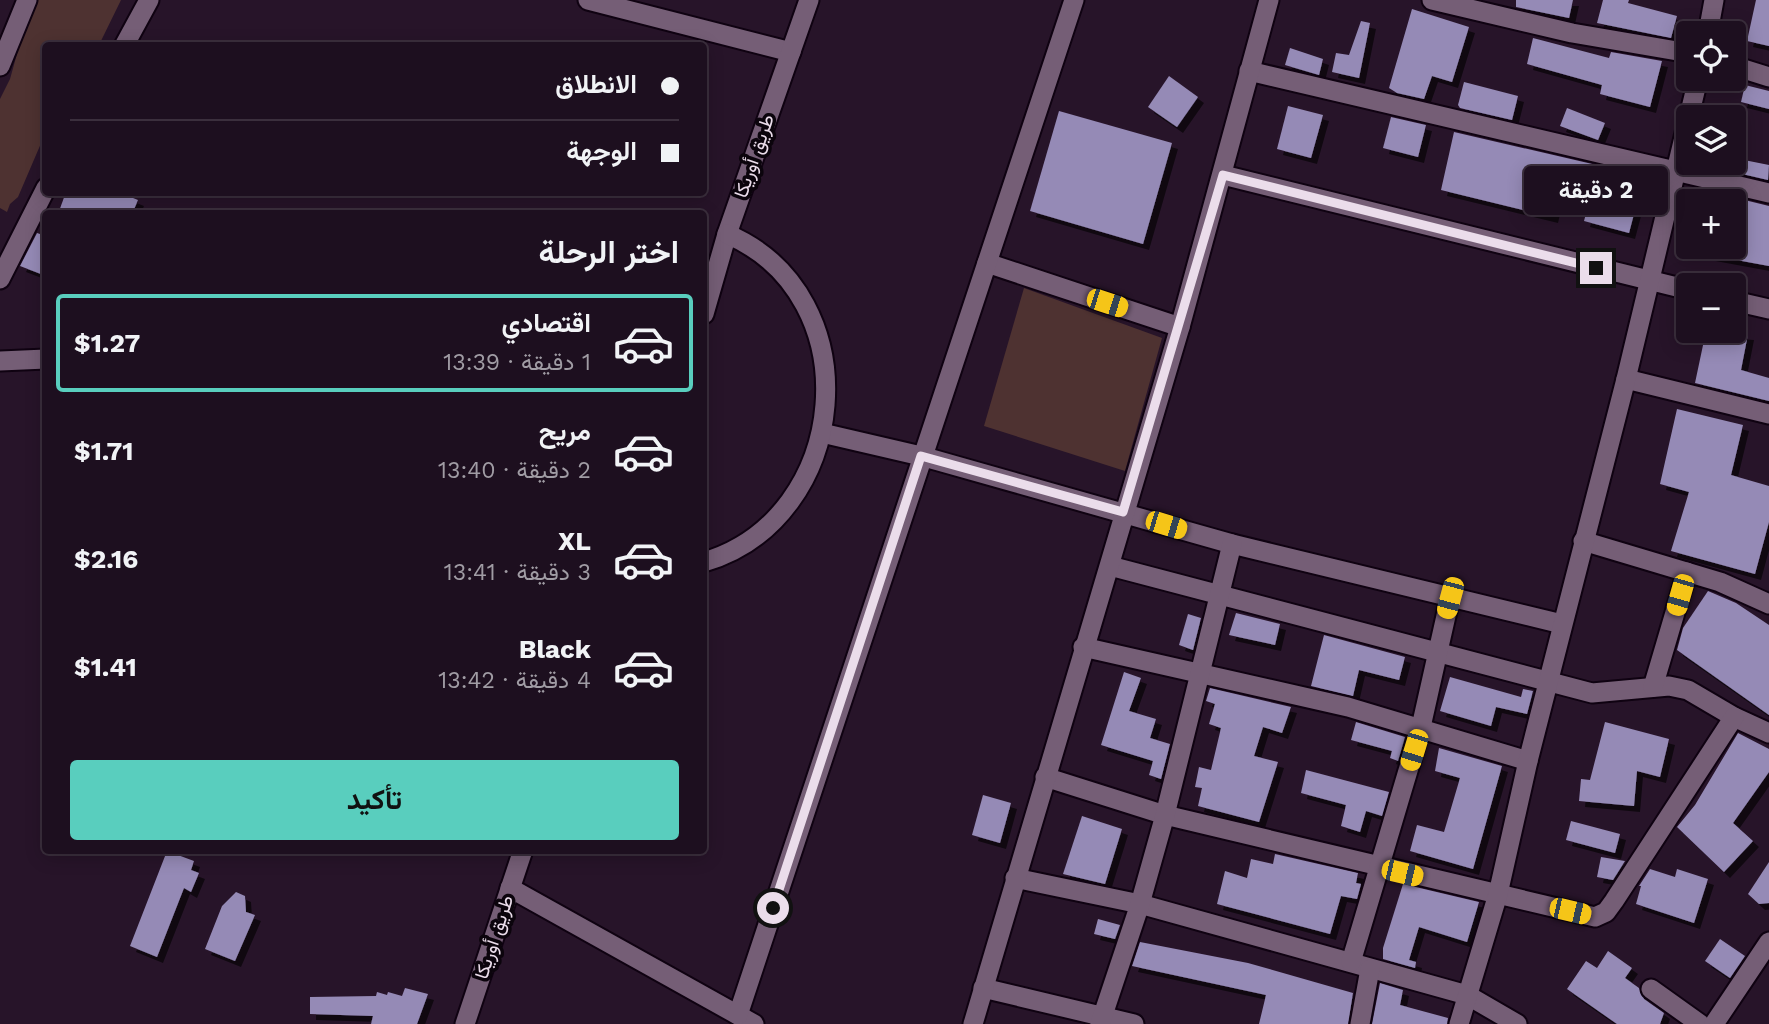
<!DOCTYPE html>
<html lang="ar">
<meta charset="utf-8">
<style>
body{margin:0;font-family:"Work Sans",Vazirmatn,sans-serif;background:#251828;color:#f1f3f6;direction:rtl;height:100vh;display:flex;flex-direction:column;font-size:26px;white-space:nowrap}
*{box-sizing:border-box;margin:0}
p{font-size:23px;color:#a09ca4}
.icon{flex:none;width:38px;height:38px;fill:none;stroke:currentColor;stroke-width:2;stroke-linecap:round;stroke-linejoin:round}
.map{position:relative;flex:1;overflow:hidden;direction:ltr}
.details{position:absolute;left:42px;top:210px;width:665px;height:644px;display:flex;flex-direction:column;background:#1d0f1f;border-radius:7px;box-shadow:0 4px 18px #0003,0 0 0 2px #3b2f3d;direction:rtl}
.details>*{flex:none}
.top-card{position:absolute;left:42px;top:42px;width:665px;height:154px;border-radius:7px;box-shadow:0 4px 18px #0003,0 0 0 2px #3b2f3d;direction:rtl;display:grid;align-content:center;height:154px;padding:0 28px;background:#1d0f1f}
.fabs{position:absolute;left:1676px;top:21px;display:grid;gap:14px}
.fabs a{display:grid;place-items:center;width:70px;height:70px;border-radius:7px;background:#1d0f1f;box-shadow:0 4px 18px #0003,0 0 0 2px #3b2f3d;font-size:35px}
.end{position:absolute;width:32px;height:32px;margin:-16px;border:9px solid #ebddeb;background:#111;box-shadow:0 0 0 4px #111}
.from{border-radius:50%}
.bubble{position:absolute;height:49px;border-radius:7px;background:#1d0f1f;box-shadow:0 4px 18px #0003,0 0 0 2px #3b2f3d;font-size:23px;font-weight:700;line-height:49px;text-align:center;direction:rtl}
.car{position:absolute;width:21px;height:42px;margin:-21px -10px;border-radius:9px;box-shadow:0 0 5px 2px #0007;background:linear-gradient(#f5c518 24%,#345 0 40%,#f5c518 0 76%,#345 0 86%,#f5c518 0)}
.top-card b{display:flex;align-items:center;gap:24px;height:66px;font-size:26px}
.top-card b+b{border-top:2px solid #3b2f3d}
.top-card i{width:18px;height:18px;background:#f1f3f6}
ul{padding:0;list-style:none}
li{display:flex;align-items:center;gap:21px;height:98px;margin:0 14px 10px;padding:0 14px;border:4px solid transparent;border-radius:7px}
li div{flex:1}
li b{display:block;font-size:26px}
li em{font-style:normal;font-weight:700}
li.selected{border-color:#59cebe}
li>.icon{width:63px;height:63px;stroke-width:1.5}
h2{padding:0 28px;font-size:32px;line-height:84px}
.cta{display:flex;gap:14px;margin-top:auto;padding:14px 28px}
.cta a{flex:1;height:80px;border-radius:7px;background:#59cebe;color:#111;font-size:28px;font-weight:700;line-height:80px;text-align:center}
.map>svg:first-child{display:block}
</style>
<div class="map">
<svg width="1769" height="1024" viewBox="0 0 1769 1024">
<defs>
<filter id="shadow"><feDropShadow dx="6" dy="6" stdDeviation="0" flood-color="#0009"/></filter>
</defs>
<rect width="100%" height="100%" fill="#271429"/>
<!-- green -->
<g fill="#4e3231">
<polygon points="32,0 121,0 99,45 46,46 45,134 18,197 10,204 7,212 0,208 0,99 10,79"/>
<polygon points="1024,288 1162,338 1125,471 984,426"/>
</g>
<!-- building -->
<g fill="#958ab6" filter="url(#shadow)">
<polygon points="1516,0 1573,0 1569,18 1516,7"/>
<polygon points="1603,0 1629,0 1628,3 1677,16 1671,38 1597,23"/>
<polygon points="1756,0 1769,0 1769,46 1747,41"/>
<polygon points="1412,9 1469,27 1452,82 1432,76 1424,99 1397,93 1389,88"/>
<polygon points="1361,21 1370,23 1359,78 1332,72 1336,53 1349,55"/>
<polygon points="1533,38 1609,58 1611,52 1662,61 1650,107 1600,94 1602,85 1527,64"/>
<polygon points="1290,48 1323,59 1319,75 1285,65"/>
<polygon points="1169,76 1198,97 1177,127 1148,107"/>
<polygon points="1464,82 1518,96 1512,120 1460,108 1458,105"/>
<polygon points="1745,85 1769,91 1769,109 1741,102"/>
<polygon points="1288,106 1323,115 1311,158 1277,149"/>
<polygon points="1567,108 1605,123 1598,140 1560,126"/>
<polygon points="1059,111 1172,143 1143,244 1030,211"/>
<polygon points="1391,117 1426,125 1418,157 1383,148"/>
<polygon points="1454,132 1644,176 1629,233 1584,221 1593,187 1561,179 1552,217 1441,190"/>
<polygon points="1734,158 1769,165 1768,180 1725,170 1726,163 1734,163"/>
<polygon points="66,192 118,192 138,200 132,214 58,214"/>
<polygon points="1720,194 1769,206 1769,266 1704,254 1705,247 1734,247 1734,201 1718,201"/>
<polygon points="37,233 46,236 46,276 20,266"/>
<polygon points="1706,331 1748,334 1741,370 1769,378 1769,401 1695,383"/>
<polygon points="1677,409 1743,425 1731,475 1769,486 1769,522 1755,574 1671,551 1689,492 1660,484"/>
<polygon points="1708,591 1736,603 1769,625 1769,715 1677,650 1683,628"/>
<polygon points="1236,613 1280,624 1275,645 1229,635"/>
<polygon points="1188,614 1201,618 1193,650 1179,645"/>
<polygon points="1324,635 1405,657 1399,680 1359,670 1353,696 1311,686"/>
<polygon points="1124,672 1141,678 1129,711 1156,719 1150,738 1170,744 1161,779 1149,775 1153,761 1101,745"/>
<polygon points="1450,677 1521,697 1523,689 1533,691 1527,714 1496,707 1491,726 1440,711"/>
<polygon points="1210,688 1291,707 1282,733 1263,727 1254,756 1278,762 1259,822 1198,806 1202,788 1195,787 1199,767 1211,770 1221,728 1209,724 1215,704 1206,701"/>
<polygon points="1356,722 1405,737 1398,761 1390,758 1392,751 1351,740"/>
<polygon points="1605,722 1669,739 1660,777 1637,771 1634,806 1579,801 1581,779 1590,780"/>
<polygon points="1738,733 1769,749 1769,772 1733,823 1753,841 1724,872 1677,827 1695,805"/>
<polygon points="1439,748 1502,766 1473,869 1410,851 1417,825 1444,832 1460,778 1435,771"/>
<polygon points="1306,770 1389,792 1382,816 1366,811 1360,832 1341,826 1346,805 1301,793"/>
<polygon points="983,795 1011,803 1000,843 972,835"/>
<polygon points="1082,816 1122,829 1105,884 1063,874"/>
<polygon points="1571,821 1620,834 1615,853 1566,840"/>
<polygon points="167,851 194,861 191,870 199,873 191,892 184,888 157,957 130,946"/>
<polygon points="1275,854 1358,873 1356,883 1361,884 1357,899 1341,896 1330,934 1217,904 1225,871 1247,878 1251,859 1273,864"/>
<polygon points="1601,857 1625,861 1613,880 1597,877"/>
<polygon points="1769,862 1769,903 1759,904 1748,894"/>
<polygon points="1650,869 1675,877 1677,869 1708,879 1694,923 1636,904 1641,886 1639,886"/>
<polygon points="1403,884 1479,902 1467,942 1419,927 1409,960 1416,962 1415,968 1383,959 1383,948"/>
<polygon points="236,892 245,896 246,912 255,915 235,961 205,949 222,906"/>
<polygon points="1098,919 1120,925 1115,939 1094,934"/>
<polygon points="1720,939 1745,956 1730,978 1705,961"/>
<polygon points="1140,942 1248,963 1353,993 1348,1024 1259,1024 1266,995 1132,966"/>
<polygon points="1608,951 1632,968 1625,978 1639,988 1644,999 1664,1013 1660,1024 1617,1024 1567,989 1586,961 1597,968"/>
<polygon points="1380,983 1403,990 1400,1005 1448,1018 1447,1024 1372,1024"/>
<polygon points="405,988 428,994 417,1024 371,1024 373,1016 310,1014 310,997 376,996 377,992 387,995 388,992 402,996"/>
</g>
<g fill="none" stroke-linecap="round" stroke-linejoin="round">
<!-- minor casing -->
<g stroke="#0f0211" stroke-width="23">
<g id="minor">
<polyline points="588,0 791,52"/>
<polyline points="1432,0 1572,33 1689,53"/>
<polyline points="1708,33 1714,0"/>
<polyline points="124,46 149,0"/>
<polyline points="0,66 27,0"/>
<polyline points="1734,66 1769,77"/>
<polyline points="1249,71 1769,193"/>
<polyline points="1223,175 1689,290"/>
<polyline points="987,263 1180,327"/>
<polyline points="0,279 46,188"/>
<polyline points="1734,301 1769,309"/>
<polyline points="704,314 727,234 809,0"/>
<polyline points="0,361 46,359"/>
<polyline points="1626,379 1769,414"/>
<polyline points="822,433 921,456 1232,544 1562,624"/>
<polyline points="1583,541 1720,582 1769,604"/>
<path d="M704,562C851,519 872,296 727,234"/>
<polyline points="1110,566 1592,693 1669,686 1688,690 1734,717 1769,733"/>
<polyline points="1083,647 1348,707 1528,761"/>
<polyline points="1653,687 1687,572"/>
<polyline points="1045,777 1165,815 1595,917 1606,912 1614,901 1734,717"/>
<polyline points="1015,878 1140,904 1467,995 1517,1024"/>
<polyline points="510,888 754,1024"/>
<polyline points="1351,962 1421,727 1450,598"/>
<polyline points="983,988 1134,1024"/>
<polyline points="1651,989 1700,1024"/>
<polyline points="738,1015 1074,0"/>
<polyline points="465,1024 523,850"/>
<polyline points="973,1024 1180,327 1269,0"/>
<polyline points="1100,1024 1140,904 1165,815 1232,544"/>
<polyline points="1360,1024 1370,969"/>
<polyline points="1459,1024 1498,894 1528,761 1626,379 1698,79"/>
<polyline points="1714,1024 1769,942"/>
</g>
</g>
<!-- minor -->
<use href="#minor" stroke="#755e76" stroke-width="19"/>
</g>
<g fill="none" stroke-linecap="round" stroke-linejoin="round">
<!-- route -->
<polyline stroke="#ebddeb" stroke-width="9" points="773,908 921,456 1123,512 1223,175 1596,268"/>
</g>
<g text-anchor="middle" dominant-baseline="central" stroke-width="7" stroke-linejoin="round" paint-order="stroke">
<!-- street labels -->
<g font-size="19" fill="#ebddeb" stroke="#0b040c">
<text transform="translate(754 156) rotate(-71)">طريق أوريكا</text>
<text transform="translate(494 937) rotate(-72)">طريق أوريكا</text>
</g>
</g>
</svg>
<div class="fabs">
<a><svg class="icon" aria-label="locate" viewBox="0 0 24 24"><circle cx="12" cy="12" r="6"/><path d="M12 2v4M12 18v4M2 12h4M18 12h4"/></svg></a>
<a><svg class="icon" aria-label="layers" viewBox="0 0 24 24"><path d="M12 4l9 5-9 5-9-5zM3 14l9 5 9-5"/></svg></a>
<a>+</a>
<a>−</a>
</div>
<i class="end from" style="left:773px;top:908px"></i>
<i class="end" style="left:1596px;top:268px"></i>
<div class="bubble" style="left:1524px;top:166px;width:144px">2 دقيقة</div>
<i class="car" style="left:1107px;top:303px;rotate:108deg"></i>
<i class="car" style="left:1166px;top:525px;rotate:107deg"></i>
<i class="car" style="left:1680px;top:595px;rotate:196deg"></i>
<i class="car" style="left:1450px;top:598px;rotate:195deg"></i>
<i class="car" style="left:1414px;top:750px;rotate:197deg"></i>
<i class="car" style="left:1402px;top:873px;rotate:103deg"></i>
<i class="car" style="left:1570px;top:911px;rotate:103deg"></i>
<div class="top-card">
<b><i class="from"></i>الانطلاق</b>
<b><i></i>الوجهة</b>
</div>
<section class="details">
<h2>اختر الرحلة</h2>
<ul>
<li class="selected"><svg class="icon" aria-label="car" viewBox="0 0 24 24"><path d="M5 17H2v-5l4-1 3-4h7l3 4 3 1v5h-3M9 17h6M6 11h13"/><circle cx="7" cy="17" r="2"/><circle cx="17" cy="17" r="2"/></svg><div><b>اقتصادي</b><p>1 دقيقة · 13:39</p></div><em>$1.27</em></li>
<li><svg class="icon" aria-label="car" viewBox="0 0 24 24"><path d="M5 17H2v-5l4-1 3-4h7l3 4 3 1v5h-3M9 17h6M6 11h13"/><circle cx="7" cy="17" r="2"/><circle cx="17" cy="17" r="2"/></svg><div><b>مريح</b><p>2 دقيقة · 13:40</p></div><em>$1.71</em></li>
<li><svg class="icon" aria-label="car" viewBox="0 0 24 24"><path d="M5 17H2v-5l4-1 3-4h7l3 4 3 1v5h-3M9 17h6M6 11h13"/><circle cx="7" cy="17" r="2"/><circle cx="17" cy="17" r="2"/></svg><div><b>XL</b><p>3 دقيقة · 13:41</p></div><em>$2.16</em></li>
<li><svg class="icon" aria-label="car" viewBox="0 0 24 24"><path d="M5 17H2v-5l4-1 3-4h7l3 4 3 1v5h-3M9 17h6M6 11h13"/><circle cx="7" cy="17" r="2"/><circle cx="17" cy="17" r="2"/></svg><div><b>Black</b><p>4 دقيقة · 13:42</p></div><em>$1.41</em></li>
</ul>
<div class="cta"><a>تأكيد</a></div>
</section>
</div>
